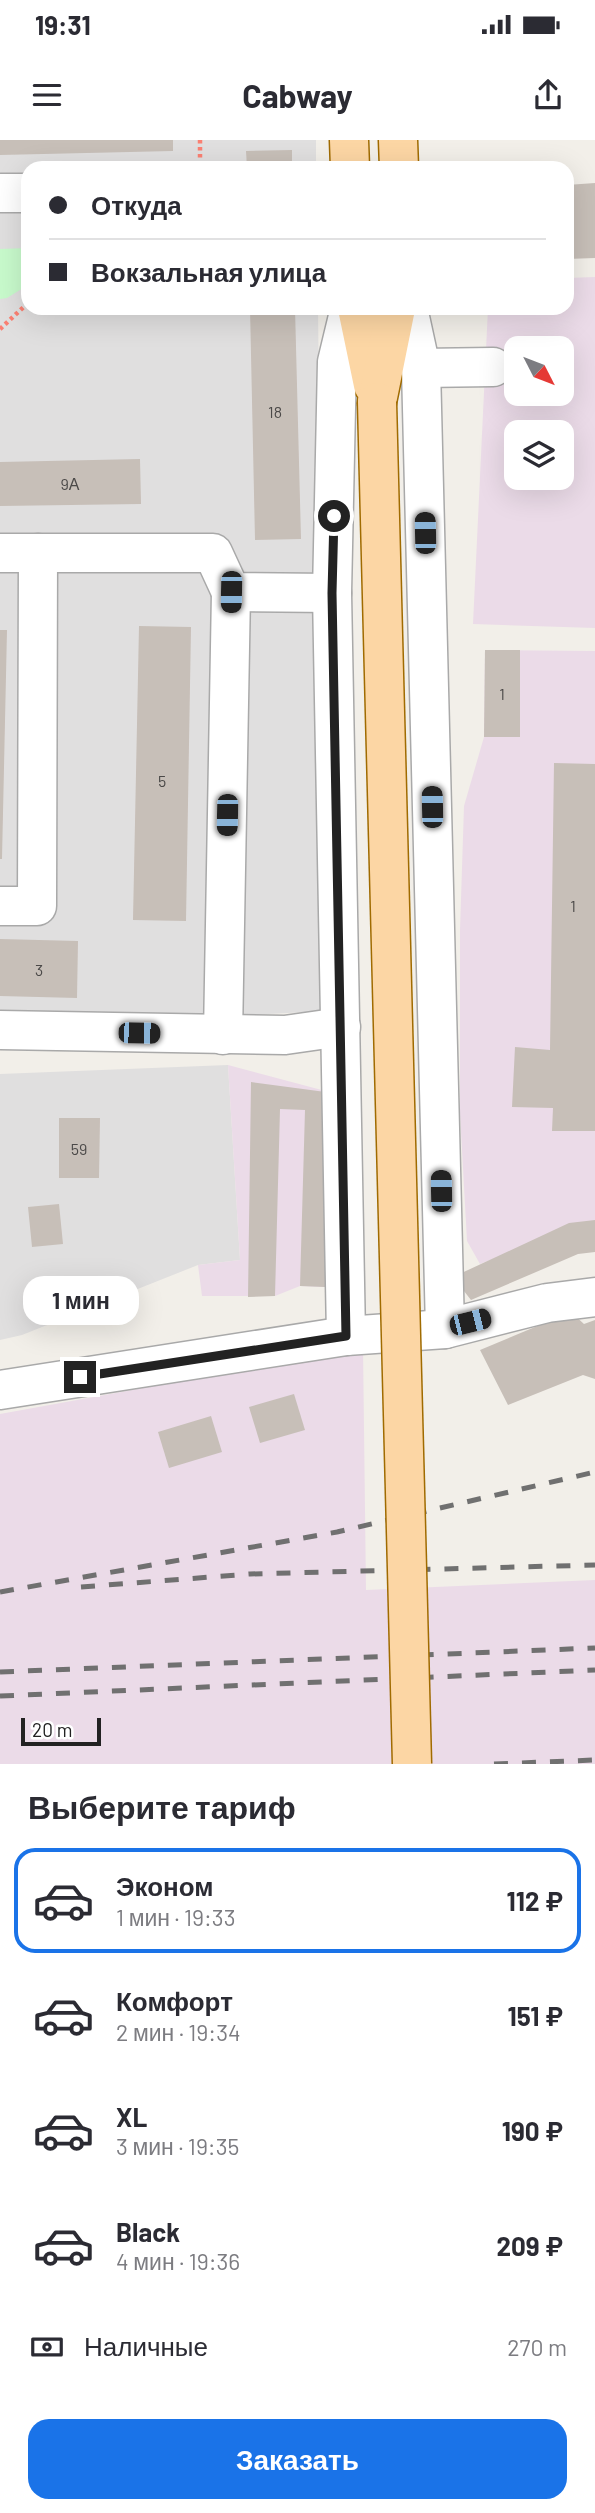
<!DOCTYPE html>
<html lang="ru">
<meta charset="utf-8">
<style>
body{margin:0;font-family:Barlow,sans-serif;background:#f7f7f7;color:#2b2b33;height:100vh;display:flex;flex-direction:column;font-size:26px;white-space:nowrap}
*{box-sizing:border-box;margin:0}
p{font-size:23px;color:#7c7c81}
.icon{flex:none;width:38px;height:38px;fill:none;stroke:currentColor;stroke-width:2;stroke-linecap:round;stroke-linejoin:round}
.map{position:relative;height:1624px;overflow:hidden}
.drawer{display:flex;flex-direction:column;background:#fff;flex:1}
.drawer>*{flex:none}
.guide{position:absolute;left:21px;top:21px;width:553px;height:154px;border-radius:21px;box-shadow:0 7px 28px #0002;display:grid;align-content:center;height:154px;padding:0 28px;background:#fff}
.needle{width:46px;rotate:132deg}
.buttons{position:absolute;left:504px;top:196px;display:grid;gap:14px}
.buttons a{display:grid;place-items:center;width:70px;height:70px;border-radius:14px;background:#fff;box-shadow:0 7px 28px #0002;font-size:35px}
.scale{position:absolute;left:21px;bottom:18px;width:80px;box-sizing:border-box;padding-left:7px;border:4px solid #222;border-top:0;font-size:19px;line-height:24px;white-space:nowrap;color:#222;-webkit-text-stroke:5px #fff;paint-order:stroke}
.end{position:absolute;width:32px;height:32px;margin:-16px;border:9px solid #222;background:#fff;box-shadow:0 0 0 4px #fff}
.from{border-radius:50%}
.bubble{position:absolute;height:49px;border-radius:21px;background:#fff;box-shadow:0 7px 28px #0002;font-size:23px;font-weight:700;line-height:49px;text-align:center}
.car{position:absolute;width:21px;height:42px;margin:-21px -10px;border-radius:9px;box-shadow:0 0 5px 2px #0007;background:linear-gradient(#222 24%,#8ab4d8 0 40%,#222 0 76%,#8ab4d8 0 86%,#222 0)}
.guide b{display:flex;align-items:center;gap:24px;height:66px;font-size:26px}
.guide b+b{border-top:2px solid #e1e1e2}
.guide i{width:18px;height:18px;background:#2b2b33}
ul{padding:0;list-style:none}
li{display:flex;align-items:center;gap:21px;height:105px;margin:0 14px 10px;padding:0 14px;border:4px solid transparent;border-radius:21px}
li div{flex:1}
li b{display:block;font-size:26px}
li em{font-style:normal;font-weight:700}
li.selected{border-color:#1a73e8}
li>.icon{width:63px;height:63px;stroke-width:1.5}
h2{padding:0 28px;font-size:32px;line-height:84px}
.pay{display:flex;align-items:center;gap:18px;height:77px;padding:0 28px;font-size:26px}
.pay p{margin-inline-start:auto}
.cta{display:flex;gap:14px;margin-top:auto;padding:14px 28px}
.cta a{flex:1;height:80px;border-radius:21px;background:#1a73e8;color:#fff;font-size:28px;font-weight:700;line-height:80px;text-align:center}
.status{display:flex;justify-content:space-between;align-items:center;height:49px;padding:0 35px;background:#fff;direction:ltr}
.status svg{height:19px;fill:currentColor}
header{display:flex;justify-content:space-between;align-items:center;height:91px;padding:0 28px;background:#fff;font-size:32px;font-weight:700}
.map>svg:first-child{display:block}
</style>
<div class="status"><b>19:31</b><svg viewBox="0 0 49 12"><path d="M0 12V9h3v3zM5 12V6h3v6zM10 12V3h3v9zM15 12V0h3v12zM26 1h20v11H26zM47 4h2v5h-2z"/></svg></div>
<header><svg class="icon" aria-label="menu" viewBox="0 0 24 24"><path d="M4 6h16M4 12h16M4 18h16"/></svg>Cabway<svg class="icon" aria-label="share" viewBox="0 0 24 24"><path d="M12 15V3M7 8l5-5 5 5M5 13v7h14v-7"/></svg></header>
<div class="map">
<svg width="595" height="1624" viewBox="0 0 595 1624">
<rect width="100%" height="100%" fill="#f2efe9"/>
<!-- residential -->
<g fill="#e0dfdf">
<polygon points="0,0 316,0 316,28 28,28 28,168 318,168 326,871 191,878 0,876"/>
<polygon points="228,925 240,1120 198,1125 22,1195 0,1200 0,934"/>
</g>
<!-- industrial -->
<g fill="#ebdbe8" fill-rule="evenodd">
<path d="M595,137V488L473,484L488,168H567V138ZM516,208H562V254H516ZM516,292H562V338H516Z"/>
<polygon points="485,510 595,511 595,1080 480,1124 467,1101 460,974 460,790 464,666 484,597"/>
<polygon points="228,925 333,953 325,1147 300,1146 275,1156 202,1156 198,1125 240,1120"/>
<polygon points="363,1208 366,1450 595,1440 595,1624 0,1624 0,1274"/>
</g>
<!-- park -->
<polygon fill="#c8facc" points="28,108 28,145 7,158 0,159 0,109"/>
<!-- building -->
<g fill="#c7bfb8">
<polygon points="0,0 173,0 173,11 0,15"/>
<polygon points="292,10 292,28 247,28 246,11"/>
<polygon points="595,43 595,118 567,119 567,45"/>
<polygon points="250,168 295,168 301,399 255,400"/>
<polygon points="140,319 141,364 0,366 0,322"/>
<polygon points="139,486 191,487 186,781 133,780"/>
<polygon points="0,490 7,490 2,719 0,719"/>
<polygon points="485,510 520,510 520,597 484,597"/>
<polygon points="554,623 595,624 595,991 552,991 553,968 512,967 515,907 550,910"/>
<polygon points="0,799 78,801 77,858 0,856"/>
<polygon points="251,942 333,953 325,1147 300,1146 305,970 280,969 275,1156 248,1157"/>
<polygon points="59,978 100,978 99,1038 59,1038"/>
<polygon points="59,1064 63,1104 32,1107 28,1067"/>
<polygon points="595,1080 595,1112 578,1114 471,1160 453,1137 569,1083"/>
<polygon points="571,1172 584,1184 595,1180 595,1239 583,1235 508,1265 480,1210"/>
<polygon points="294,1254 305,1290 260,1303 249,1267"/>
<polygon points="211,1276 222,1312 169,1328 158,1292"/>
</g>
<g fill="none" stroke-linecap="round" stroke-linejoin="round">
<!-- minor casing -->
<g stroke="#a9a9a9" stroke-width="41">
<g id="minor">
<polyline points="0,53 28,53"/>
<polyline points="408,168 421,228 445,1189"/>
<polyline points="421,228 493,227"/>
<polyline points="0,413 213,413 231,452 332,453"/>
<polyline points="0,766 37,766 38,413"/>
<polyline points="0,890 285,895 341,887"/>
<polyline points="223,895 231,452"/>
<polyline points="346,1196 332,453 337,222 350,168"/>
<polyline points="0,1250 346,1196 445,1189 547,1163 595,1157"/>
</g>
</g>
<!-- major casing -->
<g stroke="#a06b00" stroke-width="41">
<g id="major">
<polyline points="349,0 350,28"/>
<polyline points="398,0 399,28"/>
<polyline points="357,168 373,245"/>
<polyline points="377,262 396,168"/>
</g>
</g>
<!-- path -->
<g stroke="#fa8072" stroke-width="4.5" stroke-dasharray="3.5 3.5" stroke-linecap="butt">
<polyline points="200,0 200,28"/>
<polyline points="0,189 28,163"/>
</g>
<!-- minor -->
<use href="#minor" stroke="#fff" stroke-width="38"/>
<!-- major -->
<use href="#major" stroke="#fcd6a4" stroke-width="38"/>
<!-- rail -->
<g stroke="#707070" stroke-width="5" stroke-dasharray="14 14" stroke-linecap="butt">
<polyline points="81,1447 250,1434 595,1425"/>
<polyline points="0,1452 337,1392 595,1332"/>
<polyline points="0,1532 595,1508"/>
<polyline points="0,1556 595,1530"/>
<polyline points="494,1624 595,1620"/>
</g>
<!-- major-bridge casing -->
<g stroke="#a06b00" stroke-width="41" stroke-linecap="butt">
<polyline id="major-bridge" points="377,262 412,1624"/>
</g>
<!-- major-bridge -->
<use href="#major-bridge" stroke="#fcd6a4" stroke-width="38"/>
</g>
<g fill="none" stroke-linecap="round" stroke-linejoin="round">
<!-- route -->
<polyline stroke="#222" stroke-width="9" points="80,1237 346,1196 332,453 334,376"/>
</g>
<g text-anchor="middle" dominant-baseline="central" stroke-width="6" stroke-linejoin="round" paint-order="stroke">
<!-- number labels -->
<g font-size="16" fill="#4b4948">
<text x="275" y="271">18</text>
<text x="70" y="343">9А</text>
<text x="502" y="553">1</text>
<text x="162" y="640">5</text>
<text x="573" y="765">1</text>
<text x="39" y="829">3</text>
<text x="79" y="1008">59</text>
</g>
</g>
</svg>
<div class="buttons">
<a><svg class="needle" viewBox="-14 -14 28 28"><path d="M0-13l5 13h-10z" fill="#e53935"/><path d="M0 13l5-13h-10z" fill="#7c7c81"/></svg></a>
<a><svg class="icon" aria-label="layers" viewBox="0 0 24 24"><path d="M12 4l9 5-9 5-9-5zM3 14l9 5 9-5"/></svg></a>
</div>
<div class="scale">20 m</div>
<i class="end from" style="left:334px;top:376px"></i>
<i class="end" style="left:80px;top:1237px"></i>
<div class="bubble" style="left:23px;top:1136px;width:116px">1 мин</div>
<i class="car" style="left:425px;top:393px;rotate:359deg"></i>
<i class="car" style="left:231px;top:452px;rotate:181deg"></i>
<i class="car" style="left:432px;top:667px;rotate:359deg"></i>
<i class="car" style="left:227px;top:675px;rotate:181deg"></i>
<i class="car" style="left:139px;top:893px;rotate:91deg"></i>
<i class="car" style="left:441px;top:1051px;rotate:359deg"></i>
<i class="car" style="left:470px;top:1182px;rotate:76deg"></i>
<div class="guide">
<b><i class="from"></i>Откуда</b>
<b><i></i>Вокзальная улица</b>
</div>
</div>
<section class="drawer">
<h2>Выберите тариф</h2>
<ul>
<li class="selected"><svg class="icon" aria-label="car" viewBox="0 0 24 24"><path d="M5 17H2v-5l4-1 3-4h7l3 4 3 1v5h-3M9 17h6M6 11h13"/><circle cx="7" cy="17" r="2"/><circle cx="17" cy="17" r="2"/></svg><div><b>Эконом</b><p>1 мин · 19:33</p></div><em>112 ₽</em></li>
<li><svg class="icon" aria-label="car" viewBox="0 0 24 24"><path d="M5 17H2v-5l4-1 3-4h7l3 4 3 1v5h-3M9 17h6M6 11h13"/><circle cx="7" cy="17" r="2"/><circle cx="17" cy="17" r="2"/></svg><div><b>Комфорт</b><p>2 мин · 19:34</p></div><em>151 ₽</em></li>
<li><svg class="icon" aria-label="car" viewBox="0 0 24 24"><path d="M5 17H2v-5l4-1 3-4h7l3 4 3 1v5h-3M9 17h6M6 11h13"/><circle cx="7" cy="17" r="2"/><circle cx="17" cy="17" r="2"/></svg><div><b>XL</b><p>3 мин · 19:35</p></div><em>190 ₽</em></li>
<li><svg class="icon" aria-label="car" viewBox="0 0 24 24"><path d="M5 17H2v-5l4-1 3-4h7l3 4 3 1v5h-3M9 17h6M6 11h13"/><circle cx="7" cy="17" r="2"/><circle cx="17" cy="17" r="2"/></svg><div><b>Black</b><p>4 мин · 19:36</p></div><em>209 ₽</em></li>
</ul>
<div class="pay"><svg class="icon" aria-label="cash" viewBox="0 0 24 24"><path d="M3 7h18v10H3z"/><circle cx="12" cy="12" r="2"/></svg>Наличные<p>270 m</p></div>
<div class="cta"><a>Заказать</a></div>
</section>
